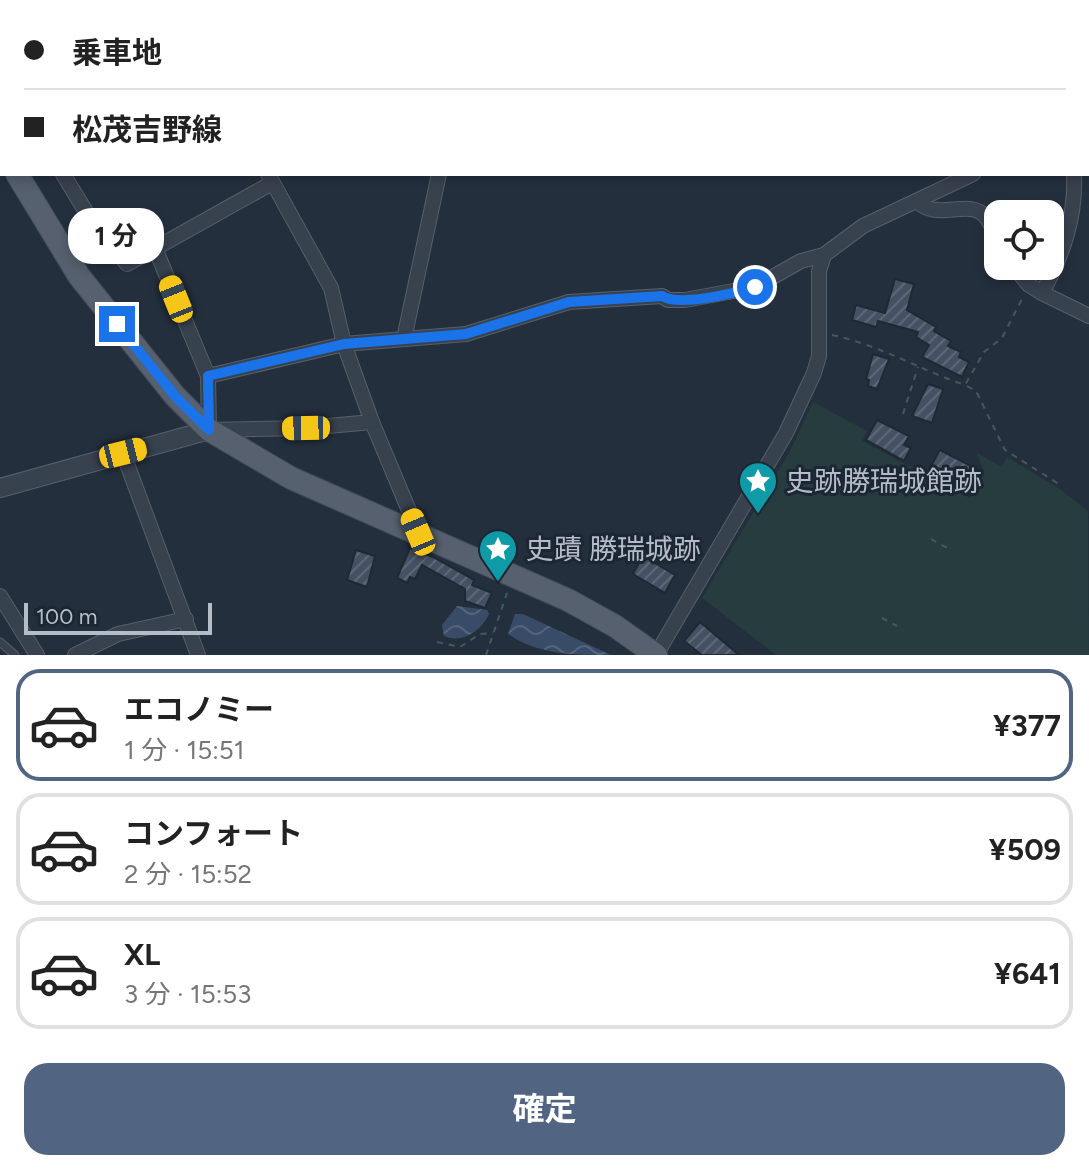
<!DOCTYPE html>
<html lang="ja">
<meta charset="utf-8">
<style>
body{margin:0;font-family:Figtree,"Noto Sans JP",sans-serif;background:#f6f6f6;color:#222;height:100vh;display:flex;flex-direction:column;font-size:30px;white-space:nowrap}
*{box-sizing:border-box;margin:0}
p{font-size:26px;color:#767676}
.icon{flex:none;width:44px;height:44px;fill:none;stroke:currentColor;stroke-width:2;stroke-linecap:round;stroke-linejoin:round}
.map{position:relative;height:655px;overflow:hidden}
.side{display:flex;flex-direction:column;background:#fff;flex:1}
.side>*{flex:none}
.guide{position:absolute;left:0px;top:0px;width:1090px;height:176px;box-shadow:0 4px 12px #0003;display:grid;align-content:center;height:176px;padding:0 24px;background:#fff}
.tools{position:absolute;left:984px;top:200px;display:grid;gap:16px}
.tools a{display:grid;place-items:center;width:80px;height:80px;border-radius:16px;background:#fff;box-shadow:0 4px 12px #0003;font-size:40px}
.scale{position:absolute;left:24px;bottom:20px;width:188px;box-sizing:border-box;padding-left:8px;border:4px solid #b4bcc9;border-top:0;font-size:22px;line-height:28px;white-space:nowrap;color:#b4bcc9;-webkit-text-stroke:6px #1d2633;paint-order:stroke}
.end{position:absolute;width:36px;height:36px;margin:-18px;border:10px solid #1a73e8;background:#fff;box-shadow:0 0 0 4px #fff}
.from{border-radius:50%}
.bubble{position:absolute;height:56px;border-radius:24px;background:#fff;box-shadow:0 4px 12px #0003;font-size:26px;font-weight:700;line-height:56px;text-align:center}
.car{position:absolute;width:24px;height:48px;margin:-24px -12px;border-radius:10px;box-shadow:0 0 6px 2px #0007;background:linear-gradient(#f5c518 24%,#345 0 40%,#f5c518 0 76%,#345 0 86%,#f5c518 0)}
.guide b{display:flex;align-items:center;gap:28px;height:76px;font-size:30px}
.guide b+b{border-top:2px solid #e0e0e0}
.guide i{width:20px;height:20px;background:#222}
ul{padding:14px 0 0;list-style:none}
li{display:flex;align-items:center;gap:24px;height:112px;margin:0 16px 12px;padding:0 8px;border:4px solid #e0e0e0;border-radius:24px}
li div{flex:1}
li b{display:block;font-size:30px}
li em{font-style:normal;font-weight:700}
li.on{border-color:#516482}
li>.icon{width:72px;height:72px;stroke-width:1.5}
.cta{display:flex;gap:16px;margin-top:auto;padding:16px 24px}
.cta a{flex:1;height:92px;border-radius:24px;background:#516482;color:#fff;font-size:32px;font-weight:700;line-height:92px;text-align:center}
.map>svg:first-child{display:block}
</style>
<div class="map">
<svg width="1089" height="655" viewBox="0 0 1089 655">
<defs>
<pattern id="water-waves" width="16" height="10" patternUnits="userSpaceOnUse" patternTransform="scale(2)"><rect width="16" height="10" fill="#394c67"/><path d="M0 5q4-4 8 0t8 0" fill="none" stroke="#53647b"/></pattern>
<pattern id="building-hatch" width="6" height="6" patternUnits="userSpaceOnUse" patternTransform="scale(2)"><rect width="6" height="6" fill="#455162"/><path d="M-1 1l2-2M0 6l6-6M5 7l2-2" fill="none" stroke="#5d6877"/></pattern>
</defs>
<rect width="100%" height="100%" fill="#242f3e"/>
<!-- green -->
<polygon fill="#263c3f" points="813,402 867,431 862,441 970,498 984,472 977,453 1002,467 1007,457 1060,489 1088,511 1089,655 776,655 702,598 789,453"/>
<!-- water -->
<g fill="url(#water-waves)">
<path d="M457,606L487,610L489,614C481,631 462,644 444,636L442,625Z"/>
<path d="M515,614H523L611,655C574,655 539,655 508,634Z"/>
</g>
<!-- building -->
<g fill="url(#building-hatch)" stroke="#1f2835" stroke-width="2">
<polygon points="895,279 914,284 907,310 936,327 934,331 951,341 948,346 961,352 959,357 969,362 962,377 922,357 929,345 916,337 918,332 878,321 876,327 852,320 856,305 885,313"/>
<polygon points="873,354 889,359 877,389 868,386 869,380 866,379"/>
<polygon points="928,384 943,389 932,423 912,416"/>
<polygon points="877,420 909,436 904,445 911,448 904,461 866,440"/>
<polygon points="940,450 975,468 966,485 931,466"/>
<polygon points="410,548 433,557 474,580 472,585 492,593 485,608 465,601 465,589 422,565 415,579 410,577 407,583 397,578"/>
<polygon points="356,550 375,556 367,587 347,580"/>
<polygon points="643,556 675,575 665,593 633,574"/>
<polygon points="700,622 739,655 702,655 684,641"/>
</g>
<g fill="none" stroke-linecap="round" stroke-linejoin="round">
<!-- service casing -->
<g stroke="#565f6c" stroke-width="9">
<polyline id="service" points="0,642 15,655"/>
</g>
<!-- minor casing -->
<g stroke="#565f6c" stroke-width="16">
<g id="minor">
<polyline points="188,0 189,2"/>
<polyline points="654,0 656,2"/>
<polyline points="517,2 519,0"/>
<polyline points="1088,34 1089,33"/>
<polyline points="1088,59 1089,59"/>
<polyline points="0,83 2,86"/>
<polyline points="63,174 91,220 127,264 272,183"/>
<polyline points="268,174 331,288 344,344 372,422 418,532"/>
<path d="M1074,174C1076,217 1063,255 1042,293L1089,316"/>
<path d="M917,201C936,222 969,198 985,216C991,222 994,233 998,240"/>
<polyline points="155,248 208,376 209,430 306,428 372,422"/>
<polyline points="1013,266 1029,285 1042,293"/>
<polyline points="404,339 439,174"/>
<polyline points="208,376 344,344 466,334 569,302 662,296 668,300 685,300 755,287 801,261 824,255 863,226 973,174"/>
<polyline points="123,453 198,655"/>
<polyline points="0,596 37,655"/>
<polyline points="75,655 118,634 186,619"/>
<polyline points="656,655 786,433 814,373 819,356 819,271 824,255"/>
</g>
</g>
<!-- tertiary casing -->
<g stroke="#565f6c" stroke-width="20">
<polyline id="tertiary" points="0,488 209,430"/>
</g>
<!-- primary casing -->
<g stroke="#414a57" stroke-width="24">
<g id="primary">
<polyline points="0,147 2,150"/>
<polyline points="17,174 79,276 175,396 209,430 291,478 568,600 615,626 656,655"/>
</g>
</g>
<!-- path -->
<g stroke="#44595c" stroke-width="2" stroke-dasharray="6 6" stroke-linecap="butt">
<path d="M832,335C880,345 920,370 965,385L984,352L1002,338L1023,297"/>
<polyline points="967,386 976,391 1005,450 1062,486"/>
<polyline points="903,414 918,367"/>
<polyline points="931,539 949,549"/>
<polyline points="882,618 897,626"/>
<polyline points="437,642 460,647 480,634 493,633"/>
<polyline points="486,655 507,593"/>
</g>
<!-- service -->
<use href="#service" stroke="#38414e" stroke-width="7"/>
<!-- minor -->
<use href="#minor" stroke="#38414e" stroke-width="14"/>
<!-- tertiary -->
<use href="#tertiary" stroke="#38414e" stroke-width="18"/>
<!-- primary -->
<use href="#primary" stroke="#56606e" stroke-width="22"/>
<!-- rail -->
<g stroke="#5a6575" stroke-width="4" stroke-dasharray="8 8" stroke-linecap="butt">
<polyline points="15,2 15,0"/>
<polyline points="0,41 2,36"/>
</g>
</g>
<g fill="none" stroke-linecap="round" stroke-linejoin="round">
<!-- route -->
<path stroke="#1a73e8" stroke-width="10" d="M117,324L175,396L209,430L208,376L344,344L466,334L569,302L662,296C679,307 735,293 755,287"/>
</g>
<!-- icons -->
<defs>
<g id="sight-pin" transform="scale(2)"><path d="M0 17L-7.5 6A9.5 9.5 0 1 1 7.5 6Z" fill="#0f9aa8" stroke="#1d2633"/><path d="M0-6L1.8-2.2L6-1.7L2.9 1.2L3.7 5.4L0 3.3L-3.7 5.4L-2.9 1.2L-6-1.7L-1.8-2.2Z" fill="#fff"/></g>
</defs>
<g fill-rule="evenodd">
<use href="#sight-pin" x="758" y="481"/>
<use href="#sight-pin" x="498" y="549"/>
</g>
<g text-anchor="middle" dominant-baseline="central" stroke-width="6" stroke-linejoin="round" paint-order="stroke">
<!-- poi labels -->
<g font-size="28" fill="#b4bcc9" stroke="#1d2633" text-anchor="start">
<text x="786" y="481">史跡勝瑞城館跡</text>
<text x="526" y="549">史蹟 勝瑞城跡</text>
</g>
</g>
</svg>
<div class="tools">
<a><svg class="icon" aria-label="locate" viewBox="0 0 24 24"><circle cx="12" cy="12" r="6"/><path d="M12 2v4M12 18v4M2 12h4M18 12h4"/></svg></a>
</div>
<div class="scale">100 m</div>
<i class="end from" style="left:755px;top:287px"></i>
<i class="end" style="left:117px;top:324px"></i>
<div class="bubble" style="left:68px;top:208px;width:96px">1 分</div>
<i class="car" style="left:176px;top:299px;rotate:338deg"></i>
<i class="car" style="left:306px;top:428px;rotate:269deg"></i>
<i class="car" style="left:123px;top:453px;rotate:76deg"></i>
<i class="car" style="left:418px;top:532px;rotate:337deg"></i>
<div class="guide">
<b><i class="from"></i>乗車地</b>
<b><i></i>松茂吉野線</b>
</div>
</div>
<section class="side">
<ul>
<li class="on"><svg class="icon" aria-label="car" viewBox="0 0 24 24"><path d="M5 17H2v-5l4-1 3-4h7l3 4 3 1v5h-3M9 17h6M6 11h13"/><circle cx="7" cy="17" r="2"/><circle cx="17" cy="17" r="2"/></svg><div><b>エコノミー</b><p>1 分 · 15:51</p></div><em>¥377</em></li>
<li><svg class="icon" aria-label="car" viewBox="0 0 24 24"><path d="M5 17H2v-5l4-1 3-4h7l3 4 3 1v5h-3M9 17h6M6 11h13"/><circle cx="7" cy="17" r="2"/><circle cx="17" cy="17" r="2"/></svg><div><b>コンフォート</b><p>2 分 · 15:52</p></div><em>¥509</em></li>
<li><svg class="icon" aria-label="car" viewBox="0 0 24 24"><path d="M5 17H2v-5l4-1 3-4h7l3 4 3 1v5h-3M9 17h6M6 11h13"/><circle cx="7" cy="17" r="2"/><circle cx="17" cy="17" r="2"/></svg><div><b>XL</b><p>3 分 · 15:53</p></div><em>¥641</em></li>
</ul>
<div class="cta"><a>確定</a></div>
</section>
